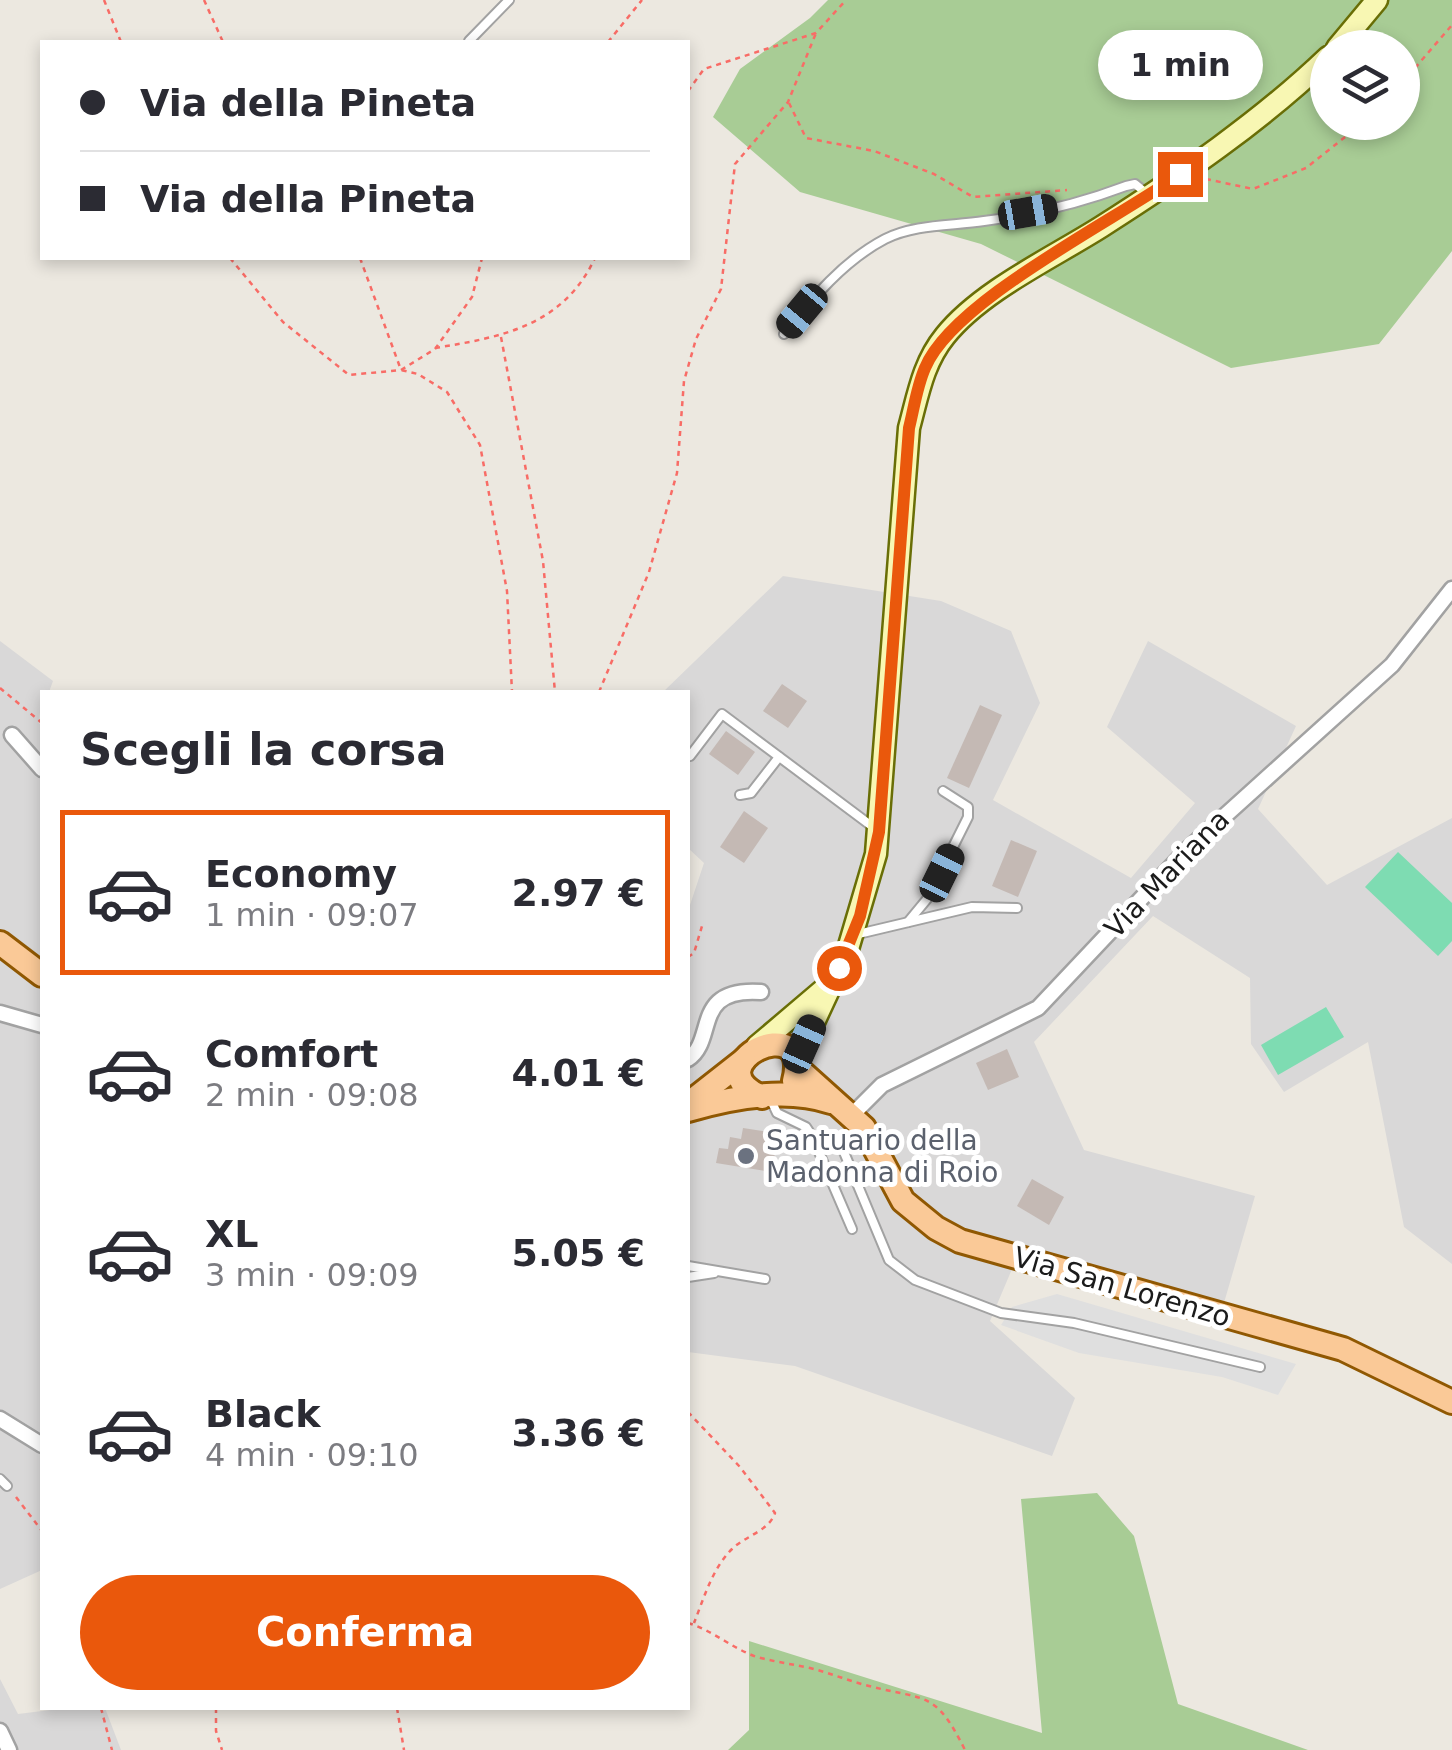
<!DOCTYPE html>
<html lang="it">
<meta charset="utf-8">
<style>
body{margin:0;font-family:"DejaVu Sans",sans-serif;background:#f7f7f7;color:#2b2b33;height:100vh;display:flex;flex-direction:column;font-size:38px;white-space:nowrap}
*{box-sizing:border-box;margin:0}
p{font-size:32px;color:#7c7c81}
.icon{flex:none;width:55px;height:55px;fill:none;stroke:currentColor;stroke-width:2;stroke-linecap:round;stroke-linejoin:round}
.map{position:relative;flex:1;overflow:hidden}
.panel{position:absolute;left:40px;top:690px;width:650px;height:1020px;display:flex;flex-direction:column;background:#fff;border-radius:0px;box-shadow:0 5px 15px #0003}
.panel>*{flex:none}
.top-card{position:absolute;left:40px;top:40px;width:650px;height:220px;border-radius:0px;box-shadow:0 5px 15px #0003;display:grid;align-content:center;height:220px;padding:0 40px;background:#fff}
.tools{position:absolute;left:1310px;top:30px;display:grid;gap:20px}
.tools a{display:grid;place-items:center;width:110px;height:110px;border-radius:50%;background:#fff;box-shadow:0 5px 15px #0003;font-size:50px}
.end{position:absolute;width:45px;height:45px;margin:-22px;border:12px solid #ea580c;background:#fff;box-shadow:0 0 0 5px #fff}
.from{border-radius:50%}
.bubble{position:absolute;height:70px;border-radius:35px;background:#fff;box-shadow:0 5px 15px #0003;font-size:32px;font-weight:700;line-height:70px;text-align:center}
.car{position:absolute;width:30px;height:60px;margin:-30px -15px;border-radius:12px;box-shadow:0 0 8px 2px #0007;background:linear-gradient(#222 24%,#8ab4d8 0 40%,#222 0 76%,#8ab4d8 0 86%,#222 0)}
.top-card b{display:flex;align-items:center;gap:35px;height:95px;font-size:38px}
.top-card b+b{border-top:2px solid #e1e1e2}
.top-card i{width:25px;height:25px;background:#2b2b33}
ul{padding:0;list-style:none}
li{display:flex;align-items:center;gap:30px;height:165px;margin:0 20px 15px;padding:0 20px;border:5px solid transparent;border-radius:0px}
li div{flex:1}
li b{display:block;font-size:38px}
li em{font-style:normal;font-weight:700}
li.on{border-color:#ea580c}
li>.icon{width:90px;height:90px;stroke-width:1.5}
h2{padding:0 40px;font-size:45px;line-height:120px}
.cta{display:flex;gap:20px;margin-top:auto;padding:20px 40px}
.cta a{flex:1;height:115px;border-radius:60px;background:#ea580c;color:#fff;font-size:40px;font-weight:700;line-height:115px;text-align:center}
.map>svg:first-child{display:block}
</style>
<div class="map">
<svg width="1452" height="1750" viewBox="0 0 1452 1750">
<rect width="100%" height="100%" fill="#ece8e0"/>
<!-- residential -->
<g fill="#d9d8d8">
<polygon points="783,576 941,601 1011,631 1040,703 993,800 1131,878 1195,803 1107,727 1148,641 1296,726 1258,809 1327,885 1452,818 1452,1264 1404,1227 1368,1042 1284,1092 1251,1044 1250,978 1153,916 1034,1042 1084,1150 1255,1196 1217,1327 1012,1269 990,1321 1075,1398 1052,1456 795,1366 688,1352 688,911 704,863 688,848 688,692 663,692"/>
<polygon points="0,641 53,681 49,692 42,692 39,723 42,727 42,1570 0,1589"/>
<polygon points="0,1679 18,1714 66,1708 105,1708 121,1750 0,1750"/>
</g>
<!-- forest -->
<g fill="#a8cc95" fill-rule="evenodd">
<path d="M828,0H1452V251L1379,344L1231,368L981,244L800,192L713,117L740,69L810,18ZM1328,48H1402V122H1328Z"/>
<polygon points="1097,1493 1134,1536 1178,1704 1308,1750 728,1750 749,1730 749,1641 1042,1733 1021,1499"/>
</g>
<!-- pitch -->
<g fill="#7edcb2">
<polygon points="1398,852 1452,903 1452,941 1438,956 1365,887"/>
<polygon points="1326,1007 1344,1037 1278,1075 1261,1045"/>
</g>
<!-- parking -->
<polygon fill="#dfdfdf" points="1057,1294 1296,1364 1278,1395 1222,1377 1079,1353 1001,1325 1012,1307"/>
<!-- building -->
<g fill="#c4b9b4">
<polygon points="782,684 807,701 788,728 763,711"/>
<polygon points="980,705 1002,715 969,788 947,778"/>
<polygon points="726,731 755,752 738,775 709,754"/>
<polygon points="744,811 768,828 744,863 720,847"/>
<polygon points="1011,840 1037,851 1018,897 992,886"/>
<polygon points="1007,1049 1019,1077 988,1090 976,1063"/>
<polygon points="743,1128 768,1132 766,1142 777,1144 771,1172 716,1163 719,1148 728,1149 730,1137 741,1139"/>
<polygon points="1032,1179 1064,1197 1049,1225 1017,1206"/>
</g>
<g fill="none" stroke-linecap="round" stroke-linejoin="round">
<!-- service casing -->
<g stroke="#a2a2a2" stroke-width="12">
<g id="service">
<polyline points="469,41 509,0"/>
<path d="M784,334C813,298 843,261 885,239C915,224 951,226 984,221C1031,215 1081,203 1126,186L1135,184L1146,193"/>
<polyline points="690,756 722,714 877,830"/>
<polyline points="740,795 751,793 779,757"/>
<polyline points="908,922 927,899 968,817 968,807 943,791"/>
<polyline points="854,935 972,907 1017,908"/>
<polyline points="770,1098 777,1113 806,1127 812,1136 852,1229"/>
<polyline points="812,1136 830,1137 841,1145 889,1260 915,1280 1001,1313 1074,1323 1260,1367"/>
<polyline points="688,1266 765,1279"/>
<polyline points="688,1277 714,1273"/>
<polyline points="0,1479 7,1486"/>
</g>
</g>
<!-- minor casing -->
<g stroke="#a2a2a2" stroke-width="19">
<g id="minor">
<polyline points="12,735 42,769"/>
<polyline points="0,1013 42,1025"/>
<path d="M688,1059C717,1040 691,987 761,992"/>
<polyline points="852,1115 882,1085 1038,1008 1187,850 1392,665 1452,589"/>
<polyline points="0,1419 42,1445"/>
<polyline points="0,1731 9,1750"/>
</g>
</g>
<!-- secondary casing -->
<g stroke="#696e06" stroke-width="25">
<g id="secondary">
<polyline points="1337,48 1377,0"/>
<polyline points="757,1046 823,990"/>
<path d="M795,1063L848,949L876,854L909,428C918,395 923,363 945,336C981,291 1052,258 1101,227C1181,176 1260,122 1328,57"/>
</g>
</g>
<!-- primary casing -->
<g stroke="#905802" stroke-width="28">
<g id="primary">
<polyline points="0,943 42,975"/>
<polyline points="796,1067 864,1128 903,1201 936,1228 960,1241 1343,1349 1452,1402"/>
<path d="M762,1097C690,1066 813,1005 794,1081"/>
<polyline points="688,1104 744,1060"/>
<path d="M688,1110C732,1097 786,1087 831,1102"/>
</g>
</g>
<!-- path -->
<g stroke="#f86c66" stroke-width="2.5" stroke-dasharray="5 5" stroke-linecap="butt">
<polyline points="104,0 121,42"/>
<polyline points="204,0 223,42"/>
<polyline points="608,42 642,0"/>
<polyline points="1402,83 1452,25"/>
<polyline points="688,91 704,69 816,33 846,0"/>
<polyline points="789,103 806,138 874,151 934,174 973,197 1067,190"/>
<polyline points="1206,179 1253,189 1306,168 1364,122"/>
<polyline points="230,258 283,322 349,375 401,370 435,349 472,297 482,258"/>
<polyline points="360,258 401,370 418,374 447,392 480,445 507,591 512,692"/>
<polyline points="501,337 543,561 555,692"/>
<path d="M435,348C502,337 563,326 595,258"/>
<polyline points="0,688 42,723"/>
<polyline points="599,692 649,572 677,473 684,381 696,339 721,289 735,164 788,102 816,33"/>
<polyline points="688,957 694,953 702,926"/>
<path d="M688,1412L740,1467L775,1513C769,1531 745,1536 732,1549C712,1569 704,1598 694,1623"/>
<polyline points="16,1497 42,1531"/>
<path d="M688,1623C712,1630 733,1649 757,1657C775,1662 792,1664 810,1668C830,1673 849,1681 869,1686C927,1701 935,1690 965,1750"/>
<polyline points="101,1708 112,1750"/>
<polyline points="216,1708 216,1731 222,1750"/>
<polyline points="397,1708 404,1750"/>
</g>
<!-- service -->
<use href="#service" stroke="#fff" stroke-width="8"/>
<!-- minor -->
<use href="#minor" stroke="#fff" stroke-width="14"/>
<!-- secondary -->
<use href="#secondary" stroke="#f8f7b3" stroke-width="20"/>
<!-- primary -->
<use href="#primary" stroke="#fac997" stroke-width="22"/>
</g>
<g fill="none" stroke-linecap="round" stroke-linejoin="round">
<!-- route -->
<path stroke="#ea580c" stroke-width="12" d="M839,968L860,916L879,832L909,428C914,408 917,386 925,368C953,300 1116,220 1180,174"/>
</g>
<!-- markers -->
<circle fill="#6b7280" stroke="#fff" stroke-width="4" cx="746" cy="1156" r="10"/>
<g text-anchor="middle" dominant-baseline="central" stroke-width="10" stroke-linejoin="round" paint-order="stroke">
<!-- street labels -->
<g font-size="28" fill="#1b1b1b" stroke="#fff">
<text transform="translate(1167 874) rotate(-46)">Via Mariana</text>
<text transform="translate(1122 1287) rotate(16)">Via San Lorenzo</text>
</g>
<!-- worship labels -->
<g font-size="28" fill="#5b616d" stroke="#fff" text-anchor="start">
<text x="766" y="1140">Santuario della<tspan x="766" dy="32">Madonna di Roio</tspan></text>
</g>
</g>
</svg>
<div class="tools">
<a><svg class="icon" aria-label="layers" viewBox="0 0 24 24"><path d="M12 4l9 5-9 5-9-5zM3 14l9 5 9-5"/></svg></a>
</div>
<i class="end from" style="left:839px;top:968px"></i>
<i class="end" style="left:1180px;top:174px"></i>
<div class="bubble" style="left:1098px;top:30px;width:165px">1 min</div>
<i class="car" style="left:1028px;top:212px;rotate:80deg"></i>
<i class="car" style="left:802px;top:311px;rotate:220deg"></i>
<i class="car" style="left:942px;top:873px;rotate:26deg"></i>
<i class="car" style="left:804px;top:1044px;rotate:24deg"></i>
<div class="top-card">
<b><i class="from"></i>Via della Pineta</b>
<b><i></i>Via della Pineta</b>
</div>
<section class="panel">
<h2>Scegli la corsa</h2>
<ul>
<li class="on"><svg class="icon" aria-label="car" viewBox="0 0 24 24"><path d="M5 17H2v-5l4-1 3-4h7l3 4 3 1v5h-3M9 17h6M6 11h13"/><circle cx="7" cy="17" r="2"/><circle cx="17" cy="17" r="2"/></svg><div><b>Economy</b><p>1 min · 09:07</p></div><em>2.97 €</em></li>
<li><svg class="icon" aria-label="car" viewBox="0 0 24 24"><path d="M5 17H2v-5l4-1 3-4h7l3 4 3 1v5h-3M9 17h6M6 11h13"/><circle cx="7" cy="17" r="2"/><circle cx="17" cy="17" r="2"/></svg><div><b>Comfort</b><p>2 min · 09:08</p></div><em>4.01 €</em></li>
<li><svg class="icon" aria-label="car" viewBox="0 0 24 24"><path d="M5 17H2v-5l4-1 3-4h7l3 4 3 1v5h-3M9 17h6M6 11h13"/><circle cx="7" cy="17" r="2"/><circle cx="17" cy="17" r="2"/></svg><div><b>XL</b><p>3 min · 09:09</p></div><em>5.05 €</em></li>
<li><svg class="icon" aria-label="car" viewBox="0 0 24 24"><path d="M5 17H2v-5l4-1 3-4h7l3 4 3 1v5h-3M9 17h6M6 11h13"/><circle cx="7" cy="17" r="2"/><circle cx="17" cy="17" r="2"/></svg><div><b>Black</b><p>4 min · 09:10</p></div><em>3.36 €</em></li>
</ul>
<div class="cta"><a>Conferma</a></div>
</section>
</div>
